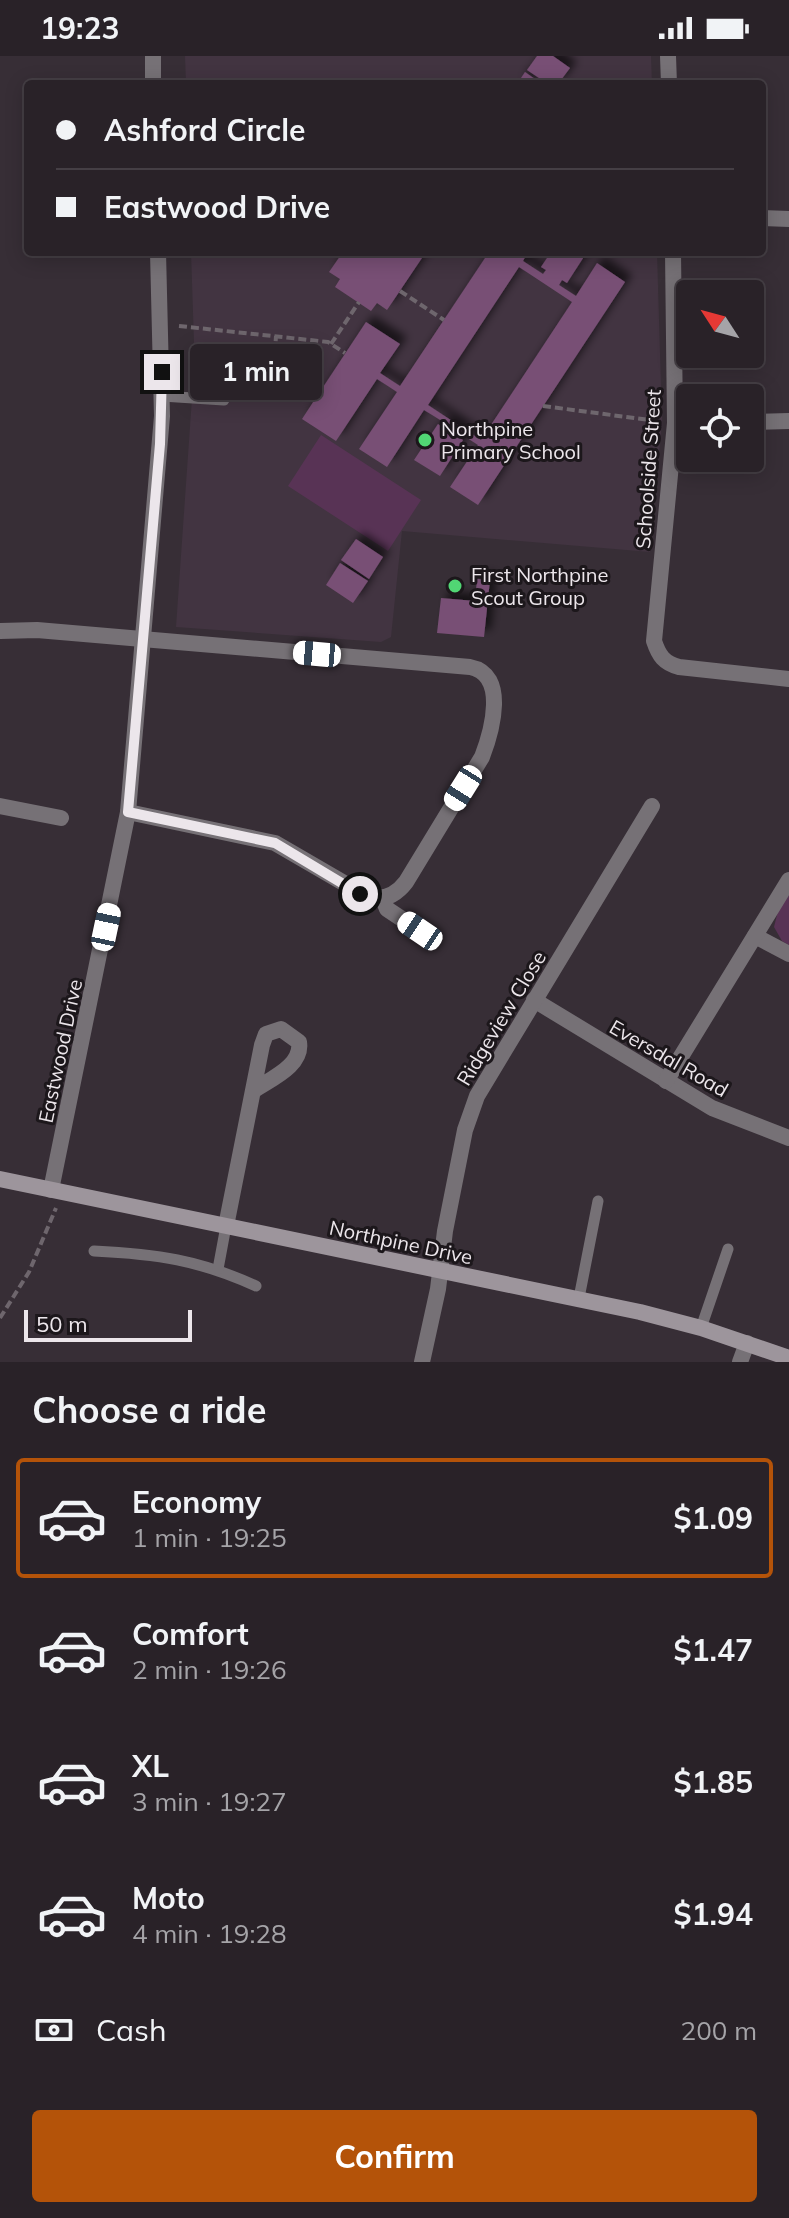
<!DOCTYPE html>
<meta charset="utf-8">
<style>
body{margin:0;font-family:Mulish,sans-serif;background:#352f34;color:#f1f3f6;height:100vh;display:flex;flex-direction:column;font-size:30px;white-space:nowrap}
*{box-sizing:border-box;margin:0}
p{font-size:26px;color:#a5a4a8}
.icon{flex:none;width:44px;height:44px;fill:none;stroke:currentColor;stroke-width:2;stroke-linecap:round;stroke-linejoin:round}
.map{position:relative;height:1306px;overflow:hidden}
.details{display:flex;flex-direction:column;background:#292228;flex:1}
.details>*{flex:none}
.guide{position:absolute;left:24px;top:24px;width:742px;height:176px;border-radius:8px;box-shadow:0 4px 20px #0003,0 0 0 2px #453f45;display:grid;align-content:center;height:176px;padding:0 32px;background:#292228}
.needle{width:52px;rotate:306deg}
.buttons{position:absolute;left:676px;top:224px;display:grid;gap:16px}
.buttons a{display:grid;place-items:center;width:88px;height:88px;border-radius:8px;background:#292228;box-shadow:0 4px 20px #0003,0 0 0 2px #453f45;font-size:40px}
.scale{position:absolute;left:24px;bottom:20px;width:168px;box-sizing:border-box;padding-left:8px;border:4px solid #ece6eb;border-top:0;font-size:22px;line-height:28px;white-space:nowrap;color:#ece6eb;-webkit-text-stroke:6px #1c171b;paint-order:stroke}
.end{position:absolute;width:36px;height:36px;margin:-18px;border:10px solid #ece6eb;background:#111;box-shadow:0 0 0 4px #111}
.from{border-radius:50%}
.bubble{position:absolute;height:56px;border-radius:8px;background:#292228;box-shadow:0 4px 20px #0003,0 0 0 2px #453f45;font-size:26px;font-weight:700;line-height:56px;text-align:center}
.car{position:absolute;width:24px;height:48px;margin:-24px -12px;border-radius:10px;box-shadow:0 0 6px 2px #0007;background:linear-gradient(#fff 24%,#345 0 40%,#fff 0 76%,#345 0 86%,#fff 0)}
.guide b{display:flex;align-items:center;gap:28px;height:76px;font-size:30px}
.guide b+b{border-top:2px solid #453f45}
.guide i{width:20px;height:20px;background:#f1f3f6}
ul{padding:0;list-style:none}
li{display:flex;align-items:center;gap:24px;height:120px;margin:0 16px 12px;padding:0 16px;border:4px solid transparent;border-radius:8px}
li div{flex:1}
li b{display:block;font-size:30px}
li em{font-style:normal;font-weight:700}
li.on{border-color:#b45309}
li>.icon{width:72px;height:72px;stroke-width:1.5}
h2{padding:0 32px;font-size:36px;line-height:96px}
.pay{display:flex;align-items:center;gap:20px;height:88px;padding:0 32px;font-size:30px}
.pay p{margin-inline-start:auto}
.cta{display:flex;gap:16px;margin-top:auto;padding:16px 32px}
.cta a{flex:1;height:92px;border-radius:8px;background:#b45309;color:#fff;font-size:32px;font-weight:700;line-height:92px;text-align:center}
.status{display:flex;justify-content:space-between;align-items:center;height:56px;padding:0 40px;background:#292228;direction:ltr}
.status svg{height:22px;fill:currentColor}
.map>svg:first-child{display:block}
</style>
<div class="status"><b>19:23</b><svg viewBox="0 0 49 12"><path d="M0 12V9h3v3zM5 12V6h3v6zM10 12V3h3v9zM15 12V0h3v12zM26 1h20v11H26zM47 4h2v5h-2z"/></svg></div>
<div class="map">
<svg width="789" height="1306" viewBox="0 0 789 1306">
<defs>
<filter id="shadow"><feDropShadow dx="7" dy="-7" stdDeviation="4" flood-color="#0009"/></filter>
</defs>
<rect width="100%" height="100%" fill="#372e36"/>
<!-- built -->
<g fill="#423441">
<polygon points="185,0 651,0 652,28 186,28"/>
<polygon points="191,196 657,196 662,365 650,496 402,475 391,581 381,586 176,571 192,342 194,286"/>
</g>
<!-- green -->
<g fill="#583355">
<polygon points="321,379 421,444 388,495 288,430"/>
<polygon points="789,838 789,889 782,885 774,871 778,855"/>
</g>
<!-- building -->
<g fill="#784f75" fill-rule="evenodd" filter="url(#shadow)">
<polygon points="537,0 553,0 570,12 558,28 548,28 527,14"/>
<polygon points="525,16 542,28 517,28"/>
<polygon points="343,196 426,196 387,254 377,247 371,255 335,231 340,223 329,216"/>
<path d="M489,196H528L523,205L543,218L546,214L541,211L551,196H587L567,227L562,224L559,229L576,240L597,207L625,226L478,449L450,431L478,389L461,378L458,381L463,384L440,420L414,404L438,368L442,371L445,367L424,354L387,411L359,393L397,336L377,323L336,385L302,363L366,266L400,288L380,317L400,330ZM519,211L572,246L481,384L428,349Z"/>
<polygon points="356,483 383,501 369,523 341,504"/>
<polygon points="340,507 368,525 353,547 326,529"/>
<polygon points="477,523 490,524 484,581 437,577 441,542 475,545"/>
</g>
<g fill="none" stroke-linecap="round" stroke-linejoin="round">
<!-- path -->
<g stroke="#6e666d" stroke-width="4" stroke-dasharray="8 4" stroke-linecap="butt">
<polyline points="400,235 444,264"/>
<polyline points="179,270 328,286 345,297"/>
<polyline points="331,288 359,246"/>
<polyline points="261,294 275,295 276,280"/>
<polyline points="543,350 657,365"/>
<polyline points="0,1262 29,1216 56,1152"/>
</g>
<!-- lane -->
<g stroke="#767176" stroke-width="11">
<polyline points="162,340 224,344"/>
<path d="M94,1195C157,1198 199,1204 256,1230"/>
<polyline points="218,1213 226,1170"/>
<polyline points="579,1242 598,1145"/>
<polyline points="701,1272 728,1193"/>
</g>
<!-- street -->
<g stroke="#767176" stroke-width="16">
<polyline points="153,0 153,28"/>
<polyline points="668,0 669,28"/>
<polyline points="762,162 789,163"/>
<path d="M673,196L675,367L654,585C659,600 664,607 679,611L789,623"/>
<polyline points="750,366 789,365"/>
<path d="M0,575L37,574L470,611C508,618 492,675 482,701L406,826C396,839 384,845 368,841L275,787L128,756"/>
<polyline points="0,750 61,762"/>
<polyline points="383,843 387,853 420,875"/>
<polyline points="755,880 789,898"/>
<polyline points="534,944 712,1052 789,1082"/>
<polyline points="666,1025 789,824"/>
<polyline points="51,1134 128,756 162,360 158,196"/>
<path d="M226,1170L262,989L266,978L281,973L299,986C303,1010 270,1023 253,1035"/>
<polyline points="422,1306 438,1233 445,1175 465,1074 477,1040 652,750"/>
<polyline points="740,1306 747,1287"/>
</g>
<!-- secondary -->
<polyline stroke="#9d959c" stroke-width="16" points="0,1123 640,1256 701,1272 789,1302"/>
</g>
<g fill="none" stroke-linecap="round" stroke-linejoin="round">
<!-- route -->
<polyline stroke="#ece6eb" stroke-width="10" points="162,316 160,388 128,756 275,787 360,838"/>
</g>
<!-- markers -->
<g fill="#51d674" stroke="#1c171b" stroke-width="3">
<circle cx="425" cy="384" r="8"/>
<circle cx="455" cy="530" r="8"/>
</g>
<g text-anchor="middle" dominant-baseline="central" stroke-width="6" stroke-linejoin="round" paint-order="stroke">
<!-- poi labels -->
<g font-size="20" fill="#ece6eb" stroke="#1c171b" text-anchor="start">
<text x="441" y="372">Northpine<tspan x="441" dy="23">Primary School</tspan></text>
<text x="471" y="518">First Northpine<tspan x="471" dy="23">Scout Group</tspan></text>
</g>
<!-- street labels -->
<g font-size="20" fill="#ece6eb" stroke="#1c171b">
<text transform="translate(648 413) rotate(-86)">Schoolside Street</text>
<text transform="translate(501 962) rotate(-59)">Ridgeview Close</text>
<text transform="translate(60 995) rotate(-78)">Eastwood Drive</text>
<text transform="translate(669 1002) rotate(30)">Eversdal Road</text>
<text transform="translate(401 1186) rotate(12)">Northpine Drive</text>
</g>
</g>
</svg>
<div class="buttons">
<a><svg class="needle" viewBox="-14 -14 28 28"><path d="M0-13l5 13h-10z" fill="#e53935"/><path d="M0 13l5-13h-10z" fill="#a5a4a8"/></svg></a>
<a><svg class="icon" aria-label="locate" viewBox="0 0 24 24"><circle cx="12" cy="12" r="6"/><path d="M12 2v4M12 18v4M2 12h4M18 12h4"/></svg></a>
</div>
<div class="scale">50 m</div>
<i class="end from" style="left:360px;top:838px"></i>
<i class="end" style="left:162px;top:316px"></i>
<div class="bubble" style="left:190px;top:288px;width:132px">1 min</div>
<i class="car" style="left:317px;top:598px;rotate:275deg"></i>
<i class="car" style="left:463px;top:732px;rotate:212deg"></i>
<i class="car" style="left:106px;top:871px;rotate:12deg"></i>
<i class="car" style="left:420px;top:875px;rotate:304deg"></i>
<div class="guide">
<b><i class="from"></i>Ashford Circle</b>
<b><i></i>Eastwood Drive</b>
</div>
</div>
<section class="details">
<h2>Choose a ride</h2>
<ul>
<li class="on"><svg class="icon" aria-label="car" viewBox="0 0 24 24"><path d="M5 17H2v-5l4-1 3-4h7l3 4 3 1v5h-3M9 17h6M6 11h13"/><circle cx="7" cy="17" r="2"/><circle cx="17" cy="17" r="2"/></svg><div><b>Economy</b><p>1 min · 19:25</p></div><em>$1.09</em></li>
<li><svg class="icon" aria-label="car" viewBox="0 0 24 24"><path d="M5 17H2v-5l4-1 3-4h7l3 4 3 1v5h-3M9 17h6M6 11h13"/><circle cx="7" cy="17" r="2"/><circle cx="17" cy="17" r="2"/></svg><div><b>Comfort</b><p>2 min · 19:26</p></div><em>$1.47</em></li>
<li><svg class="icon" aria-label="car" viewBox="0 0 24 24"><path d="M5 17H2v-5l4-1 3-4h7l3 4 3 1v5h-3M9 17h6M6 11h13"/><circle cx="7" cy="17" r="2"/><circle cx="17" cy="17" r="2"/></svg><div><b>XL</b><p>3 min · 19:27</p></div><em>$1.85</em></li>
<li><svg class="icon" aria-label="car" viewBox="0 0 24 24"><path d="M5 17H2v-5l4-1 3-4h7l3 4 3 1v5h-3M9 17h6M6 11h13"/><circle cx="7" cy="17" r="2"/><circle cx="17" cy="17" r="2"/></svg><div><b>Moto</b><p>4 min · 19:28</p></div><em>$1.94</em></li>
</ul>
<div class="pay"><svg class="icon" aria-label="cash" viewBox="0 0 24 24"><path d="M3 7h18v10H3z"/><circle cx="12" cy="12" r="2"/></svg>Cash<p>200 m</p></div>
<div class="cta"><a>Confirm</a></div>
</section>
